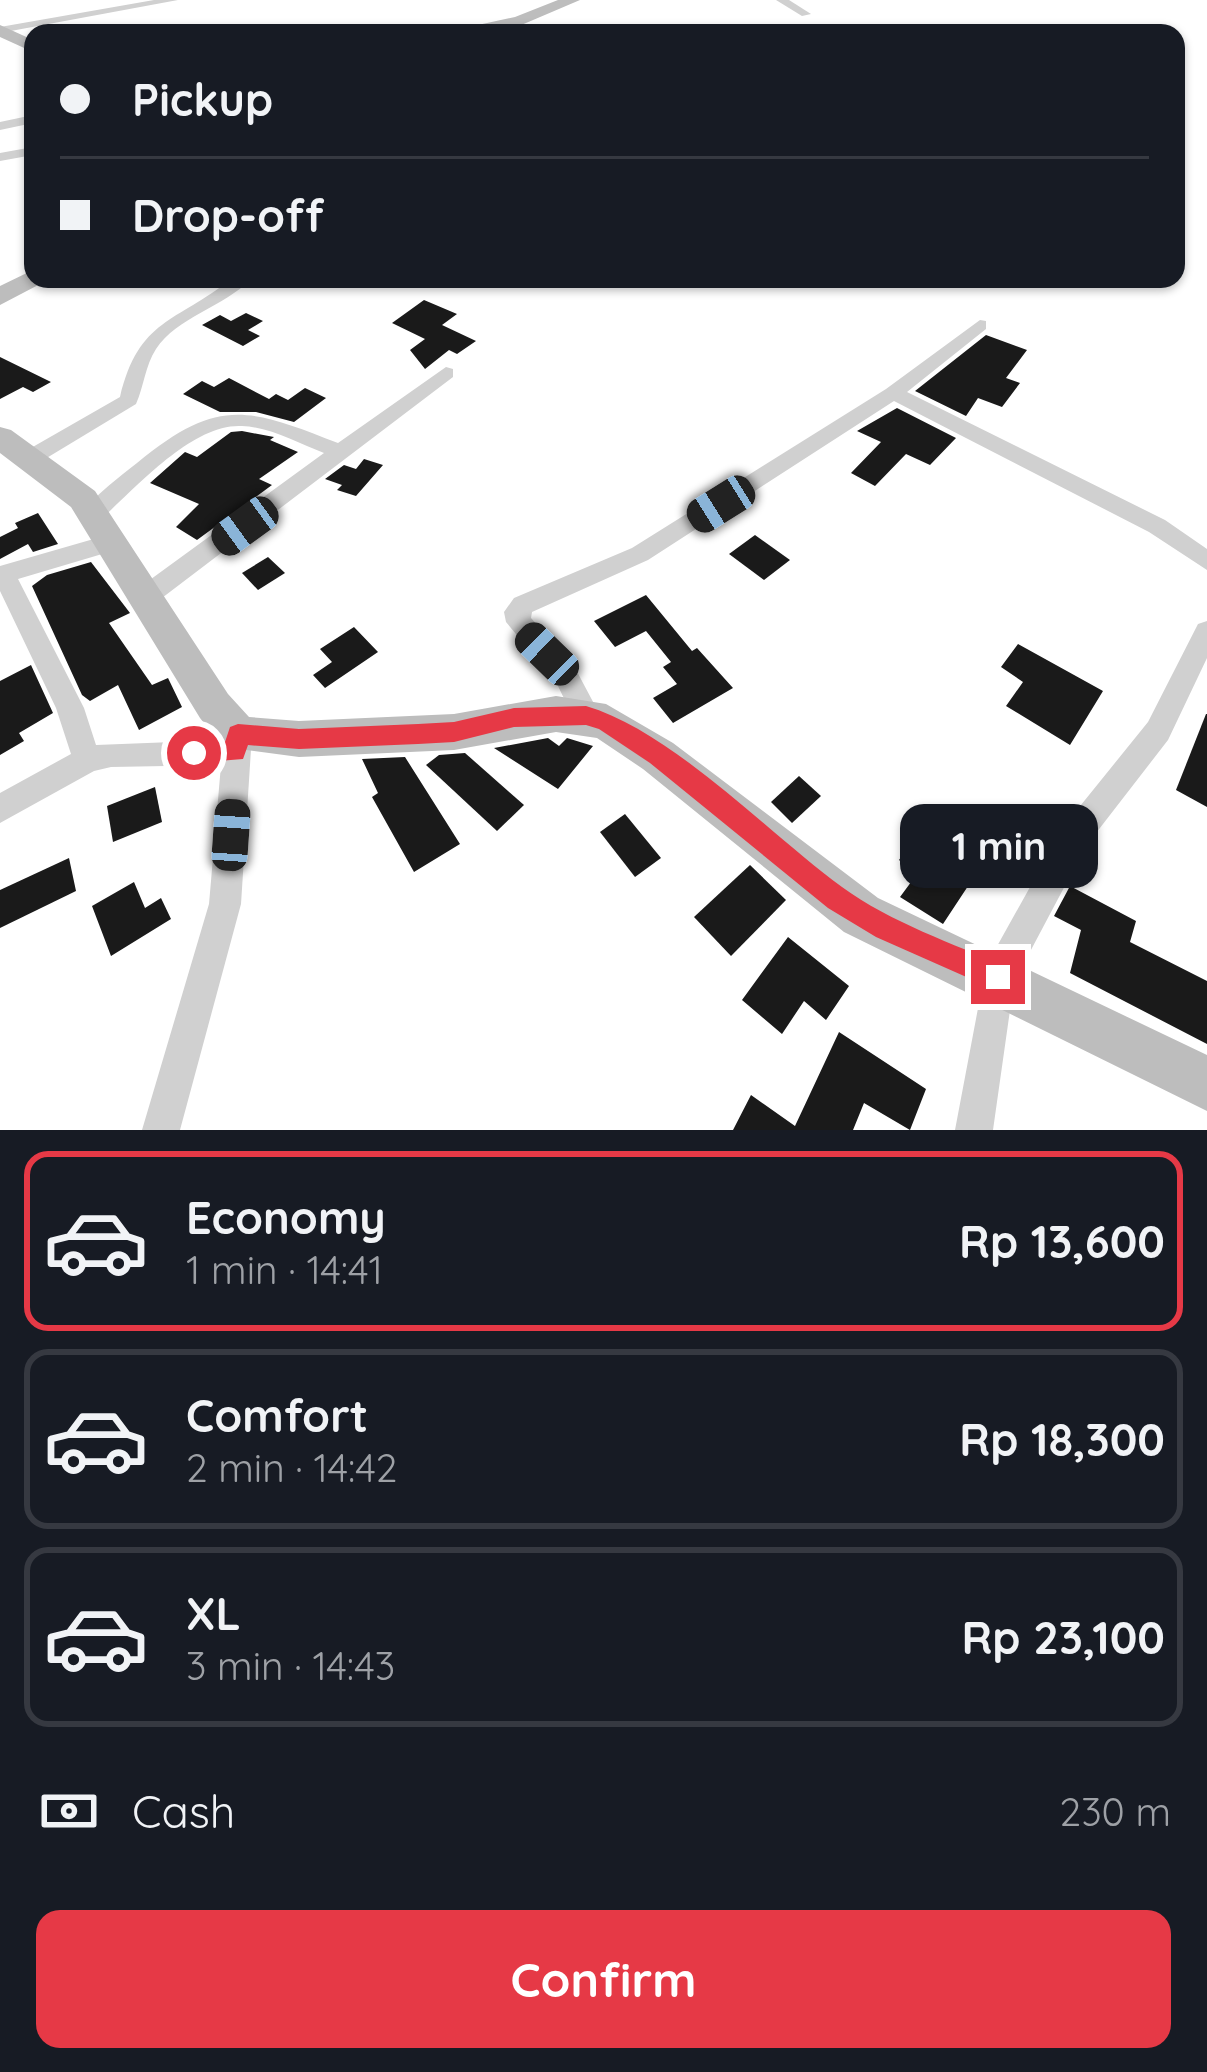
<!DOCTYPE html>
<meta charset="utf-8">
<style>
body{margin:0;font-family:Quicksand,sans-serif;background:#20242c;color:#f1f3f6;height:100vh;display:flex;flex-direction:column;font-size:45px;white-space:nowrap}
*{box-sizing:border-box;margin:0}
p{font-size:39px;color:#9ea1a6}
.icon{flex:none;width:66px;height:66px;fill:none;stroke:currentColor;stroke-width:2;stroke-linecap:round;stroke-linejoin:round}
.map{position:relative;height:1130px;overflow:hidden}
.drawer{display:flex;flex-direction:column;background:#171b24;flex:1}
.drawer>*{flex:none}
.hud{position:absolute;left:24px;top:24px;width:1161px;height:264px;border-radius:24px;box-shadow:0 3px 9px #0004;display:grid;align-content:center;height:264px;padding:0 36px;background:#171b24}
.end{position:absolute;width:54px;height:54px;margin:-27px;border:15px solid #e63946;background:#fff;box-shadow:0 0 0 6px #fff}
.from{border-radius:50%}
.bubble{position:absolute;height:84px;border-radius:24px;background:#171b24;box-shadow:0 3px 9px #0004;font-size:39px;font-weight:800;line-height:84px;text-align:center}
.car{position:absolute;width:36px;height:72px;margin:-36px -18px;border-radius:15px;box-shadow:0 0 9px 3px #0007;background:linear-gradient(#222 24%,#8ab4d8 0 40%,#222 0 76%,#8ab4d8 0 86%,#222 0)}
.hud b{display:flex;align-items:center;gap:42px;height:114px;font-size:45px}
.hud b+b{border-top:3px solid #363941}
.hud i{width:30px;height:30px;background:#f1f3f6}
ul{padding:21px 0 0;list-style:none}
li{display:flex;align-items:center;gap:36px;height:180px;margin:0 24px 18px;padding:0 12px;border:6px solid #363941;border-radius:24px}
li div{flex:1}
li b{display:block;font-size:45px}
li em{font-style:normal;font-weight:800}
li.on{border-color:#e63946}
li>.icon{width:108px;height:108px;stroke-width:1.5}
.pay{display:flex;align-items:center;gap:30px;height:132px;padding:0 36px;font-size:45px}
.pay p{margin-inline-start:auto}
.action{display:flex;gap:24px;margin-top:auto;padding:24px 36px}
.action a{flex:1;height:138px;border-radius:24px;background:#e63946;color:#fff;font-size:48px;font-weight:800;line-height:138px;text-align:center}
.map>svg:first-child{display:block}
</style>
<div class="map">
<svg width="1207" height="1130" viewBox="0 0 1207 1130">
<rect width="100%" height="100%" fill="#fff"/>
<!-- building -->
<g fill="#1a1a1a">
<polygon points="424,300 457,314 442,325 476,341 457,354 449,350 425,369 410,350 425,339 392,323"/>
<polygon points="246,313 263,321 248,330 260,336 243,346 202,325 220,315 231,321"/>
<polygon points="986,335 1027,350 1006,378 1020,383 1002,407 978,398 966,416 915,391"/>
<polygon points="0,357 51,382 33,392 23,387 0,399"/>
<polygon points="229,378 269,399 276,394 288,400 305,388 326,398 294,422 256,412 220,412 183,394 202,381 214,387"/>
<polygon points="897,408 956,438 930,465 906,454 875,486 851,473 881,442 857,431"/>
<polygon points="242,431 274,437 270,440 298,452 259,479 272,485 197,540 176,527 199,504 150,483 185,452 197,457 231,432"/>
<polygon points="364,459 383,465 356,496 337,490 342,485 325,479 344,465 356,469"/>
<polygon points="38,513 58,544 33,552 28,544 0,559 0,537 18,528 15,523"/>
<polygon points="755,535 790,560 764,580 729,554"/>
<polygon points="268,557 285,573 258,590 242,573"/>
<polygon points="91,562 130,613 109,623 152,685 168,678 182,707 139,730 118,685 90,701 82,695 32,586 47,575"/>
<polygon points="646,595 692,651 697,648 733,688 673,723 653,698 677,684 663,667 671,662 646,631 615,647 594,621"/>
<polygon points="354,627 378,652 325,688 313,675 332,662 320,649"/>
<polygon points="1018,644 1103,691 1070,745 1006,706 1023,682 1001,667"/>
<polygon points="31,665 53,713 19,733 24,741 0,755 0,681"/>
<polygon points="1206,714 1207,714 1207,807 1176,790"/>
<polygon points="548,738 559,746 567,738 593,746 558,789 494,748"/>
<polygon points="465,753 524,805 497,831 426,765 439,755"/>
<polygon points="405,757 460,844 414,872 372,797 378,793 362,759"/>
<polygon points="799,776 821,796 792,823 771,802"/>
<polygon points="155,787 162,822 113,842 107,806"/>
<polygon points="625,814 661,858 635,877 600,832"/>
<polygon points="915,838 972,880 943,924 900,897 917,874 899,860"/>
<polygon points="69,858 76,891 0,928 0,890"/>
<polygon points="750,865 786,900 731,956 694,917"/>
<polygon points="134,882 145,908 161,898 171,919 111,956 92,906"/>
<polygon points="1070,886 1136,921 1130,942 1207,981 1207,1044 1070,973 1081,930 1054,916"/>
<polygon points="788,937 849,986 826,1020 804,1001 782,1034 742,1000"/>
<polygon points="839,1032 926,1089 910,1130 864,1103 853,1130 733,1130 751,1095 795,1126"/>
</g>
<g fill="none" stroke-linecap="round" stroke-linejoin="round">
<!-- street -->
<g fill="#d0d0d0" fill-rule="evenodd">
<polygon points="154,0 178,0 0,33 0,27"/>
<polygon points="776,0 789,0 811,14 802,16"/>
<polygon points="33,115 33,123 0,130 0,122"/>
<polygon points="33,147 33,155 0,161 0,153"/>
<path d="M231,279H251C224,307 177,317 156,349C145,366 144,386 136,404L40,462H24L21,457L24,452L120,397C139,318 176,323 231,279Z"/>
<polygon points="980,320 986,321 986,329 907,392 1165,520 1207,549 1207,570 1149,532 894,401 648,560 532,612 531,618 574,666 600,715 596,723 586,727 576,723 556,682 506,622 504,612 514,598 632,548 886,389"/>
<path d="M446,367L453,369V377L154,604H136L133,597L136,590L324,453C298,443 270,427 242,426C192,423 135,489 100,520H84L81,514C95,495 118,478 137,463C217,397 247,407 338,443Z"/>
<polygon points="111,534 123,543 119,549 18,579 84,708 96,745 224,740 228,725 238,722 248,725 252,734 241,904 180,1130 142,1130 209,904 221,765 111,767 94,771 0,823 0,793 71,754 56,708 0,591 0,566"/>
<polygon points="1207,621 1207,658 1168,740 1086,846 1014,982 993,1130 955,1130 986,966 1064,826 1148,722 1198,624"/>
</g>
<!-- secondary -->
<g fill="#bdbdbd" fill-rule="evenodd">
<polygon points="558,0 580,0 519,26 441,33 515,17"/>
<polygon points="0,25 33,40 33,52 0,37"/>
<polygon points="33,270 33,279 45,279 42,283 0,305 0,286"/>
<polygon points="0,427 11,430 95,491 228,694 249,717 299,721 454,714 556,696 606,704 673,743 878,898 1207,1055 1207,1111 844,932 643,769 597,738 556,732 454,750 299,757 223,747 200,718 71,507 0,453"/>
</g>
</g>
<!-- route -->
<path fill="#e63946" d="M586,706C673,732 767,832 842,887C891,923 953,943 1008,968L1012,977L1008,987L998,991L989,987L876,937L828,908L650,763L599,729L586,725L514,727L454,742L418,744L299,749L248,745L243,759L194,763L182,753L194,743L225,742L230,727L238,724L299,729L418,724L454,722L514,708Z"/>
</svg>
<i class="end from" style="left:194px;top:753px"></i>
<i class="end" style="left:998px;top:977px"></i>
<div class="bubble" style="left:900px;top:804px;width:198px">1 min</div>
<i class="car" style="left:721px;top:504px;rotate:238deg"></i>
<i class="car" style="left:245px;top:526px;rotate:234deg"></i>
<i class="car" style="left:547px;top:654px;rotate:314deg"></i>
<i class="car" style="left:231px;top:835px;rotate:4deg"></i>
<div class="hud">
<b><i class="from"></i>Pickup</b>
<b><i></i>Drop-off</b>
</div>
</div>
<section class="drawer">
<ul>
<li class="on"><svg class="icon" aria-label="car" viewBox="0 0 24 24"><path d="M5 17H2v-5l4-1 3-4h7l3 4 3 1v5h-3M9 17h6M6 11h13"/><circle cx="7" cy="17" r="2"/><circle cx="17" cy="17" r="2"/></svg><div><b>Economy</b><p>1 min · 14:41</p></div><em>Rp 13,600</em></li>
<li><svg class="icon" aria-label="car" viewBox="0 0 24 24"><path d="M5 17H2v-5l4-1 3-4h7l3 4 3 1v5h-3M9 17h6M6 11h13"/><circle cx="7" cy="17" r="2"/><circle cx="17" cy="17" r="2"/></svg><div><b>Comfort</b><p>2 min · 14:42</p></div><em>Rp 18,300</em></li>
<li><svg class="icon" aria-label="car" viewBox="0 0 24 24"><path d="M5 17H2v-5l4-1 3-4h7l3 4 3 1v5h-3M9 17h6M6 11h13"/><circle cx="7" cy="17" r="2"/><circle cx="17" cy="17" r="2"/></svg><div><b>XL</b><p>3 min · 14:43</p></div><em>Rp 23,100</em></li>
</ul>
<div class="pay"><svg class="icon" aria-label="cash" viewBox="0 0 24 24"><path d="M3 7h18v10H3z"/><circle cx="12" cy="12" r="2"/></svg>Cash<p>230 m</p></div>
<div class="action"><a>Confirm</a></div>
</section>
